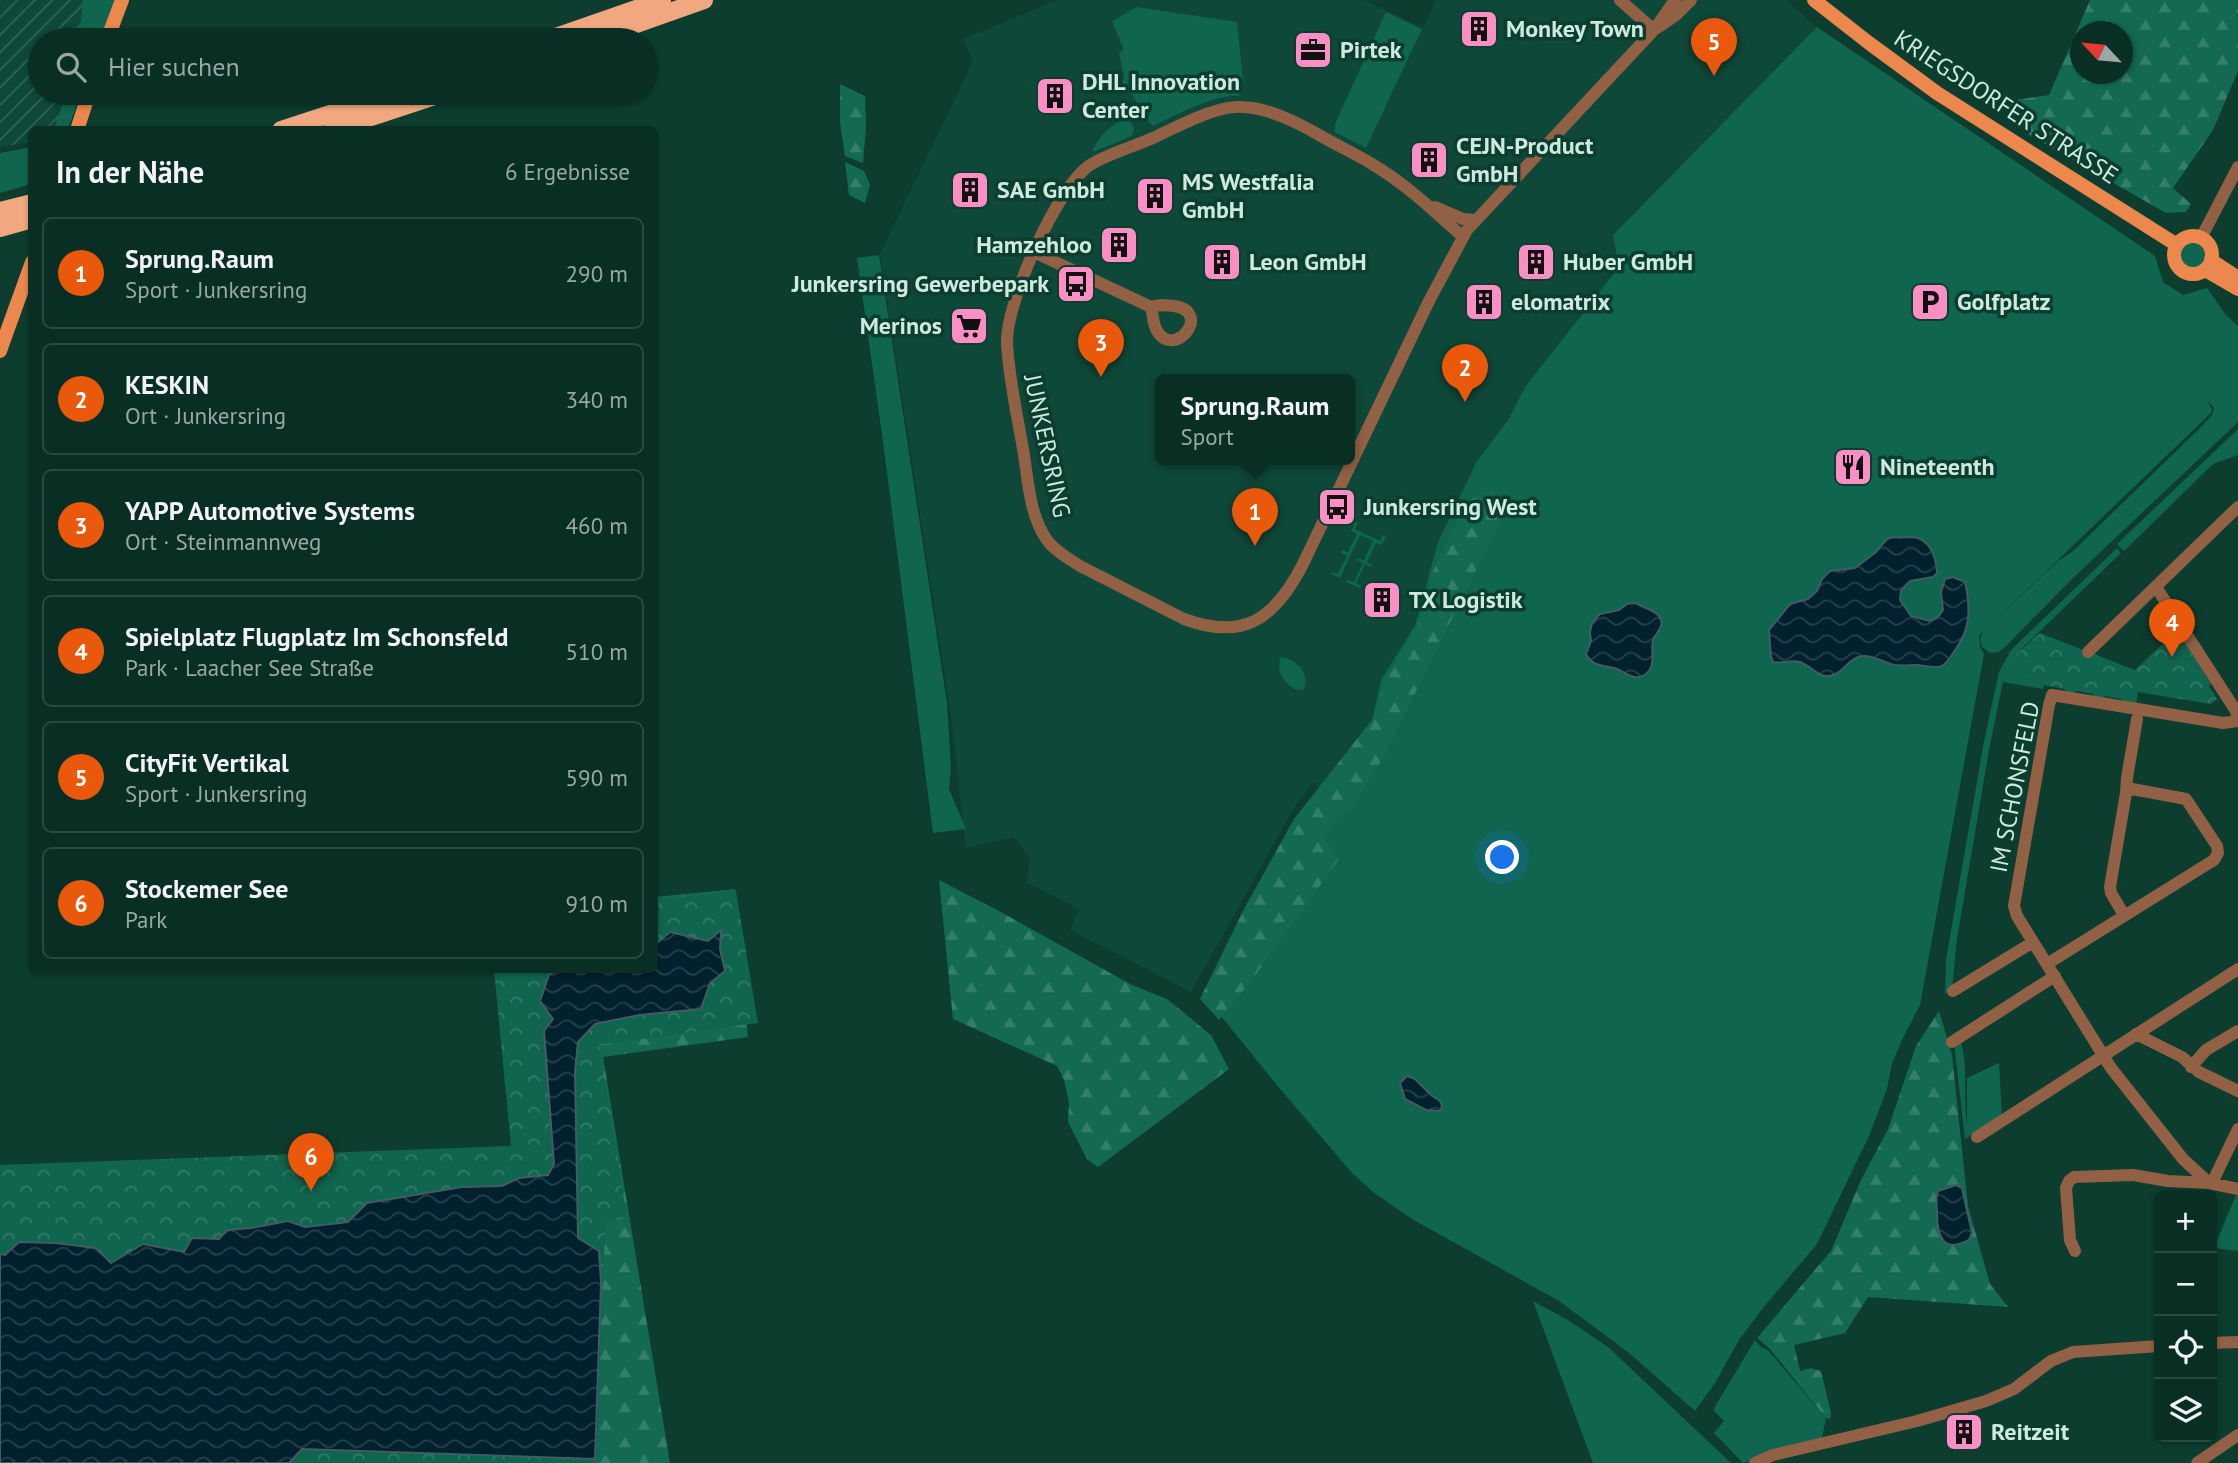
<!DOCTYPE html>
<html lang="de">
<meta charset="utf-8">
<style>
:root{--surface:#092e23;--page:#12362b;--text:#f1f3f6;--muted:#99a8a6;--line:#294a41;--accent:#ea580c}
body{margin:0;font-family:"PT Sans",sans-serif;background:var(--page);color:var(--text)}
.controls{position:absolute;right:21px;bottom:21px;display:grid;overflow:hidden;border-radius:10px;box-shadow:0 2px 5px #0004}
.controls button{width:63px;height:63px;display:grid;place-items:center;padding:0;border:0;border-bottom:2px solid var(--line);background:var(--surface);color:var(--text);font:35px sans-serif}
.compass{position:absolute;left:2070px;top:21px;width:63px;height:63px;border-radius:50%;background:var(--surface);box-shadow:0 2px 5px #0004;rotate:296deg}
.you{position:absolute;left:1503px;top:858px;width:24px;height:24px;margin:-18px;border:5px solid #fff;border-radius:50%;background:#1a73e8;box-shadow:0 0 0 10px #1a73e833}
.badge{display:grid;place-items:center;width:46px;height:46px;border-radius:50%;background:var(--accent);color:#fff;font-size:23px;font-weight:700}
.pin{position:absolute;translate:-50% -58px;filter:drop-shadow(0 2px 4px #0008)}
.pin::after{content:'';position:absolute;top:37px;width:24px;height:21px;background:inherit;clip-path:polygon(0 0,100% 0,50% 100%)}
.popup{position:absolute;left:1155px;top:374px;width:200px;height:91px;box-sizing:border-box;display:grid;place-content:center;border-radius:10px;background:var(--surface);filter:drop-shadow(0 2px 5px #0005);font-size:23px;white-space:nowrap;color:var(--muted)}
.popup b{font-size:26px;color:var(--text)}
.popup::after{content:'';position:absolute;left:50%;top:100%;margin-left:-14px;border:14px solid transparent;border-top-color:var(--surface)}
.list{margin:0;padding:0;list-style:none}
h2{display:flex;justify-content:space-between;align-items:center;height:91px;margin:0;padding:0 28px;font-size:30px}
h2 small{font-size:23px;font-weight:400;color:var(--muted)}
.list li{display:grid;grid-template-columns:46px 1fr auto;gap:21px;align-items:center;box-sizing:border-box;height:112px;margin:0 14px 14px;padding:0 14px;border:2px solid var(--line);border-radius:10px}
.list b{display:block;font-size:26px;white-space:nowrap}
.list p{margin:0;font-size:23px;white-space:nowrap;color:var(--muted)}
.list em{font-size:23px;font-style:normal;color:var(--muted)}
.icon{flex:none;width:38px;height:38px;fill:none;stroke:currentColor;stroke-width:2;stroke-linecap:round;stroke-linejoin:round}
.map{position:relative;flex:none;width:2238px;height:1463px;overflow:hidden}
.search{position:absolute;background:var(--surface);box-shadow:0 2px 5px #0004;left:28px;top:28px;width:630px;height:77px;display:flex;align-items:center;gap:18px;box-sizing:border-box;padding:0 24px;border-radius:38px;color:var(--muted);font-size:26px}
.panel{position:absolute;background:var(--surface);box-shadow:0 2px 5px #0004;left:28px;top:126px;width:630px;height:847px;border-radius:10px}
.map>svg:first-child{display:block}
.built{fill:#0e4838;fill-rule:evenodd}
.industrial{fill:url(#industrial-furrows)}
.green{fill:#10654e;fill-rule:evenodd}
.forest{fill:url(#forest-firs);fill-rule:evenodd}
.park{fill:url(#park-crowns)}
.water{fill:url(#water-waves);stroke:#3f5d62;stroke-width:2}
.lines{fill:none;stroke-linecap:round;stroke-linejoin:round}
.minor{stroke:#916045;stroke-width:12}
.major{stroke:#ec874d;stroke-width:14}
.highway{stroke:#f1a881;stroke-width:18}
.labels{text-anchor:middle;stroke-width:7;stroke-linejoin:round;paint-order:stroke}
.poi-label{font-size:24px;font-weight:bold;fill:#ccebde;stroke:#0c3d2f;text-anchor:start}
.street-label{font-size:24px;fill:#ccebde;stroke:#0c3d2f}
</style>
<div class="map">
<svg width="2238" height="1463" viewBox="0 0 2238 1463">
<defs>
<pattern id="industrial-furrows" width="10" height="10" patternUnits="userSpaceOnUse" patternTransform="scale(1.75)"><rect width="10" height="10" fill="#0e4838"/><path d="M-1 1l2-2M0 10L10 0M9 11l2-2" fill="none" stroke="#306354"/></pattern>
<pattern id="forest-firs" width="22" height="20" patternUnits="userSpaceOnUse" patternTransform="scale(1.75)"><rect width="22" height="20" fill="#136951"/><path d="M5 1l3.5 6h-7zM16 11l3.5 6h-7z" fill="#347f6a"/></pattern>
<pattern id="park-crowns" width="20" height="18" patternUnits="userSpaceOnUse" patternTransform="scale(1.75)"><rect width="20" height="18" fill="#10654e"/><path d="M2 6a3 3 0 1 1 6 0M12 15a3 3 0 1 1 6 0" fill="none" stroke="#327b67"/></pattern>
<pattern id="water-waves" width="16" height="10" patternUnits="userSpaceOnUse" patternTransform="scale(1.75)"><rect width="16" height="10" fill="#02202d"/><path d="M0 5q4-4 8 0t8 0" fill="none" stroke="#26414b"/></pattern>
</defs>
<rect width="100%" height="100%" fill="#0c3d2f"/>
<!-- built -->
<path class="built" d="M1057,0H1364L1423,28L1436,0H1786L1817,27L1613,235L1619,267L1525,387L1508,420L1477,461L1438,542L1415,625L1381,680L1372,720L1320,788L1313,782L1295,806L1191,992L1070,930L1079,909L1027,883L1030,858L1014,837L966,848L951,717L880,254L973,61L963,39ZM1160,380H1350V460H1160Z"/>
<!-- industrial -->
<path class="industrial" d="M0,0H112L94,40H40V93H71L55,129L32,130L31,142L0,147Z"/>
<!-- green -->
<path class="green" d="M83,0H115L100,40H79Z
M1137,7L1237,22L1243,81L1239,96C1214,94 1175,116 1153,126L1145,118L1150,115L1144,103L1138,105L1133,96L1121,87L1124,77L1119,53L1124,50L1112,21Z
M1386,12L1422,29L1366,148L1335,132V124Z
M1817,27L2155,256L2163,282L2183,295L2207,288L2226,315L2238,326V422L2073,578L2007,645L1999,652L1990,653L1982,647L1980,639L1983,632L1979,635L1980,647L1984,654L1920,1005L1904,1036L1892,1063L1887,1089L1869,1136L1817,1244L1763,1308L1739,1340L1715,1383L1695,1411L1629,1353L1559,1301L1412,1219L1373,1192L1352,1173L1281,1090L1212,1005L1320,788L1372,720L1381,680L1415,625L1438,542L1477,461L1508,420L1525,387L1619,267L1613,235ZM2208,401L2214,408L2212,415L2202,426L2073,551L2058,561L1985,630L2209,415L2212,410Z
M66,93H81L68,129H54Z
M1123,120L1130,121L1134,128L1132,136L1093,152C1095,140 1111,124 1123,120Z
M31,147V184L0,193V153Z
M2179 255a14 14 0 1 1 28 0a14 14 0 1 1-28 0Z
M879,255L947,703L951,768L949,789L966,829L933,833L883,441L857,258Z
M2238,429V455L2213,464L2124,551L2117,544Z
M1355,522L1358,523L1355,529L1380,541L1383,535L1386,536L1382,545L1376,543L1367,562L1372,565L1371,567L1365,564L1356,583L1361,586L1360,588L1346,582L1348,580L1354,582L1363,563L1357,560L1358,558L1364,560L1373,541L1360,535L1340,578L1331,574L1332,572L1338,574L1347,556L1341,553L1342,550L1348,552L1357,534L1351,531Z
M2117,548L2121,553L2014,656L2008,667C2023,671 2036,670 2044,685L2043,689L2003,682L1989,750L1957,939L1952,989L1945,994L1946,960L1951,931L1984,741L1999,672L2011,650Z
M1281,657C1297,660 1310,672 1304,689L1297,690C1284,684 1275,671 1281,657Z
M1960,1039C1969,1067 1963,1098 1967,1127V1078L1999,1063L2002,1116L1965,1139L1954,1043Z
M2236,1195L2238,1196V1251L2214,1248Z
M1533,1301L1568,1320L1608,1347L1731,1463H1593Z
M1755,1340L1761,1347L1768,1350L1826,1418L1822,1438L1743,1463L1714,1433L1724,1421L1713,1410Z"/>
<!-- forest -->
<path class="forest" d="M2090,0H2238V71L2213,130L2173,188L2191,204L2186,212L2166,213L2022,131L2026,123L2009,111L2014,100L2049,95ZM2080,32H2122V74H2080Z
M840,84L865,96L866,127L863,163L845,156L840,122Z
M845,162L864,171L870,185L865,203L849,195Z
M1493,491L1510,501L1383,758L1351,809L1338,817L1324,837L1339,859L1254,977L1219,1020L1200,999L1244,909L1294,819L1372,720L1384,682L1418,625L1434,569L1458,518L1472,499Z
M939,880L999,911L1132,985L1167,999L1211,1035L1229,1069L1098,1167L1087,1159L1068,1122L1069,1103L1064,1080L1057,1066L953,1019Z
M735,889L748,1037L603,1057L670,1463H289L307,1450L596,1460L602,1283L578,1042L702,1009L655,945V897Z
M1939,1011L1952,1055L1968,1206L1990,1284L2008,1307L1868,1297L1845,1333L1794,1345L1800,1371L1811,1368L1820,1371L1822,1375L1831,1413L1830,1419L1826,1418L1769,1348L1757,1338L1831,1251L1861,1180L1888,1129L1916,1046Z"/>
<!-- park -->
<path class="park" d="M2177,630L2211,684L2209,686L2217,699L2211,704L2138,692L2136,704L2124,703L2121,699L2105,696L2101,699L2095,698L2093,694L2077,691L2073,694L2067,693L2064,689L2044,685C2036,669 2023,672 2007,668L2014,656L2040,633L2135,670Z
M736,891L758,1023L599,1045L627,1218L606,1222L593,1463H0V1165L511,1146L494,970H654L655,900Z"/>
<!-- water -->
<path class="water" d="M1894,537C1900,538 1905,537 1912,537C1930,538 1936,557 1937,573L1933,577L1910,581L1901,591L1900,600L1911,616L1930,621L1938,617L1943,610L1941,592L1945,579L1953,577L1965,582C1970,604 1971,625 1959,644C1942,671 1945,668 1917,665C1910,665 1902,666 1895,665C1884,663 1876,656 1864,656C1850,656 1845,671 1833,675C1819,680 1812,666 1800,662C1791,659 1782,664 1773,662L1771,656L1769,630L1790,604L1808,599L1817,591L1822,579L1830,571L1855,568L1876,552L1887,539Z
M1636,603C1643,608 1653,609 1659,616C1666,626 1656,632 1653,640C1651,649 1654,659 1651,667C1649,672 1644,676 1639,677C1630,679 1623,670 1614,668C1603,665 1593,667 1586,654L1591,641L1590,632L1592,623L1600,614L1619,610L1627,604Z
M721,930L720,949L725,971L710,983L701,1009L639,1015L595,1024L578,1042L575,1072L578,1238L599,1251L601,1283L595,1459L302,1449L289,1463H0V1254L5,1255L19,1242L56,1243L96,1248L111,1263L143,1244L184,1252L192,1238L219,1239L227,1230L251,1228L288,1221L305,1227L348,1222L367,1203L462,1187L502,1186L519,1178L548,1175L554,1164L544,1031L553,1019L540,1001L549,975L558,970H654L655,945L670,932L708,941Z
M1407,1076L1415,1079L1431,1095L1440,1101L1442,1106L1440,1111L1426,1110L1405,1099L1400,1083Z
M1956,1185L1962,1188L1972,1233L1969,1240C1943,1254 1937,1236 1937,1213C1937,1205 1935,1198 1938,1191Z"/>
<g class="lines">
<!-- minor -->
<path class="minor" d="M1620,0L1654,30
M1657,28L1676,15L1691,0
M1435,207L1463,219L1476,220
M1463,237C1434,211 1406,184 1372,164C1356,154 1338,146 1321,136C1298,123 1270,108 1242,107C1216,105 1177,127 1153,138C1133,147 1109,153 1090,165C1057,187 1005,304 1007,344C1009,379 1017,414 1023,449C1028,478 1029,515 1047,540C1055,551 1069,559 1080,566L1184,619C1244,641 1274,619 1302,566L1429,301L1467,230L1654,30L1675,0
M2201,238L2238,167
M1034,252L1151,307C1159,304 1165,305 1174,306C1214,312 1173,362 1156,329C1153,323 1153,314 1151,307
M2156,587L2236,711L2238,720
M2088,652L2238,507
M2238,721L2223,723L2052,695L2049,705L2014,906L2017,916L2111,1068L2183,1159L2209,1183L2238,1189
M2124,915L2111,893L2110,887L2126,793L2127,778L2137,719
M2047,964L2214,860L2218,853L2217,846L2186,799L2132,789L2126,793
M1953,991L2033,942
M2136,1034L2182,1057L2199,1072L2238,1091
M1952,1042L2055,976
M2191,1067L2206,1050L2238,1031
M1977,1137L2238,969
M2212,1183L2238,1129
M2075,1251L2070,1240L2066,1188L2069,1181L2074,1177L2133,1175L2168,1181L2209,1183
M2212,1343L2238,1342
M1755,1463L1773,1455L1917,1421L1986,1401L2014,1389L2051,1361L2073,1352L2159,1346
M2197,1463L2238,1435"/>
<!-- major -->
<path class="major" d="M1814,0L1869,43L1937,93L2177,245
M107,40L122,0
M77,130L89,93
M2174 255a19 19 0 1 1 38 0a19 19 0 1 1-38 0Z
M2211,260L2238,278
M2205,270L2238,289
M0,351L32,262"/>
<!-- highway -->
<path class="highway" d="M547,40L662,0
M591,40L704,0
M281,130L394,93
M332,130L444,93
M0,211L32,203
M0,228L32,219"/>
</g>
<!-- icons -->
<defs>
<symbol id="building-square" viewBox="-11 -11 22 22"><rect x="-9" y="-9" width="18" height="18" rx="4" fill="#fb8fc5" stroke="#0c3d2f"/><path d="M-4-6H4V6H1V3H-1V6H-4ZM-2.5-4.3h1.7v1.8h-1.7ZM.8-4.3h1.7v1.8H.8ZM-2.5-1h1.7V.8h-1.7ZM.8-1h1.7V.8H.8Z" fill="#111"/></symbol>
<symbol id="office-square" viewBox="-11 -11 22 22"><rect x="-9" y="-9" width="18" height="18" rx="4" fill="#fb8fc5" stroke="#0c3d2f"/><path d="M-6-3h4V-5.5h4V-3h4V5H-6ZM-1-4.5V-3h2v-1.5ZM-6 0V1H6V0Z" fill="#111"/></symbol>
<symbol id="bus-square" viewBox="-11 -11 22 22"><rect x="-9" y="-9" width="18" height="18" rx="4" fill="#fb8fc5" stroke="#0c3d2f"/><path d="M-5-6H5V4H4V6H2V4H-2V6H-4V4H-5ZM-3.5-4V0h7V-4ZM-3.5 1.2v1.5H-2V1.2ZM2 1.2v1.5H3.5V1.2Z" fill="#111"/></symbol>
<symbol id="parking-square" viewBox="-11 -11 22 22"><rect x="-9" y="-9" width="18" height="18" rx="4" fill="#fb8fc5" stroke="#0c3d2f"/><path d="M-3.5-5.5H1a3.5 3.5 0 0 1 0 7H-1V5.5H-3.5ZM-1-3.4V-.6H.8a1.4 1.4 0 0 0 0-2.8Z" fill="#111"/></symbol>
<symbol id="supermarket-square" viewBox="-11 -11 22 22"><rect x="-9" y="-9" width="18" height="18" rx="4" fill="#fb8fc5" stroke="#0c3d2f"/><path d="M-6-5.5h2.5l.6 2H6L4.5 2H-2.5L-4.4-4H-6ZM-1.5 3.2a1.3 1.3 0 1 0 .1 0ZM3 3.2a1.3 1.3 0 1 0 .1 0Z" fill="#111"/></symbol>
<symbol id="restaurant-square" viewBox="-11 -11 22 22"><rect x="-9" y="-9" width="18" height="18" rx="4" fill="#fb8fc5" stroke="#0c3d2f"/><path d="M-5-6h1v4h1v-4h1v4h1v-4h1v5L-1.5 .5V6h-2V.5L-5-1ZM5-6V6H3V1.5H1.5Q1.5-4 5-6Z" fill="#111"/></symbol>
</defs>
<g fill-rule="evenodd">
<use href="#building-square" x="1457" y="7" width="44" height="44"/>
<use href="#office-square" x="1291" y="28" width="44" height="44"/>
<use href="#building-square" x="1033" y="74" width="44" height="44"/>
<use href="#building-square" x="1407" y="138" width="44" height="44"/>
<use href="#building-square" x="948" y="168" width="44" height="44"/>
<use href="#building-square" x="1133" y="174" width="44" height="44"/>
<use href="#building-square" x="1097" y="223" width="44" height="44"/>
<use href="#building-square" x="1200" y="240" width="44" height="44"/>
<use href="#building-square" x="1514" y="240" width="44" height="44"/>
<use href="#bus-square" x="1054" y="262" width="44" height="44"/>
<use href="#building-square" x="1462" y="280" width="44" height="44"/>
<use href="#parking-square" x="1908" y="280" width="44" height="44"/>
<use href="#supermarket-square" x="947" y="304" width="44" height="44"/>
<use href="#restaurant-square" x="1831" y="445" width="44" height="44"/>
<use href="#bus-square" x="1315" y="485" width="44" height="44"/>
<use href="#building-square" x="1360" y="578" width="44" height="44"/>
<use href="#building-square" x="1942" y="1410" width="44" height="44"/>
</g>
<g class="labels">
<!-- poi labels -->
<g class="poi-label">
<text x="1506" y="37">Monkey Town</text>
<text x="1340" y="58">Pirtek</text>
<text x="1082" y="90">DHL Innovation<tspan x="1082" dy="28">Center</tspan></text>
<text x="1456" y="154">CEJN-Product<tspan x="1456" dy="28">GmbH</tspan></text>
<text x="1182" y="190">MS Westfalia<tspan x="1182" dy="28">GmbH</tspan></text>
<text x="997" y="198">SAE GmbH</text>
<text x="1092" y="253" text-anchor="end">Hamzehloo</text>
<text x="1249" y="270">Leon GmbH</text>
<text x="1563" y="270">Huber GmbH</text>
<text x="1049" y="292" text-anchor="end">Junkersring Gewerbepark</text>
<text x="1511" y="310">elomatrix</text>
<text x="1957" y="310">Golfplatz</text>
<text x="942" y="334" text-anchor="end">Merinos</text>
<text x="1880" y="475">Nineteenth</text>
<text x="1364" y="515">Junkersring West</text>
<text x="1409" y="608">TX Logistik</text>
<text x="1991" y="1440">Reitzeit</text>
</g>
<!-- street labels -->
<g class="street-label">
<text transform="translate(2006 107) rotate(33)" y="8">KRIEGSDORFER STRASSE</text>
<text transform="translate(1047 446) rotate(78)" y="8">JUNKERSRING</text>
<text transform="translate(2015 787) rotate(-79)" y="8">IM SCHONSFELD</text>
</g>
</g>
</svg>
<div class="controls">
<button>+</button>
<button>−</button>
<button><svg class="icon" aria-label="locate" viewBox="0 0 24 24"><circle cx="12" cy="12" r="6"/><path d="M12 2v4M12 18v4M2 12h4M18 12h4"/></svg></button>
<button><svg class="icon" aria-label="layers" viewBox="0 0 24 24"><path d="M12 4l9 5-9 5-9-5zM3 14l9 5 9-5"/></svg></button>
</div>
<svg class="compass" viewBox="-18 -18 36 36"><path d="M0-13l5 13h-10z" fill="#e53935"/><path d="M0 13l5-13h-10z" fill="#99a8a6"/></svg>
<div class="you"></div>
<div class="pin badge" style="left:1255px;top:546px">1</div>
<div class="popup"><b>Sprung.Raum</b>Sport</div>
<div class="pin badge" style="left:1465px;top:402px">2</div>
<div class="pin badge" style="left:1101px;top:377px">3</div>
<div class="pin badge" style="left:2172px;top:657px">4</div>
<div class="pin badge" style="left:1714px;top:76px">5</div>
<div class="pin badge" style="left:311px;top:1191px">6</div>
<div class="search"><svg class="icon" aria-label="search" viewBox="0 0 24 24"><circle cx="10" cy="10" r="6"/><path d="M15 15l6 6"/></svg>Hier suchen</div>
<section class="panel">
<h2>In der Nähe<small>6 Ergebnisse</small></h2>
<ul class="list">
<li><span class="badge">1</span><div><b>Sprung.Raum</b><p>Sport · Junkersring</p></div><em>290 m</em></li>
<li><span class="badge">2</span><div><b>KESKIN</b><p>Ort · Junkersring</p></div><em>340 m</em></li>
<li><span class="badge">3</span><div><b>YAPP Automotive Systems</b><p>Ort · Steinmannweg</p></div><em>460 m</em></li>
<li><span class="badge">4</span><div><b>Spielplatz Flugplatz Im Schonsfeld</b><p>Park · Laacher See Straße</p></div><em>510 m</em></li>
<li><span class="badge">5</span><div><b>CityFit Vertikal</b><p>Sport · Junkersring</p></div><em>590 m</em></li>
<li><span class="badge">6</span><div><b>Stockemer See</b><p>Park</p></div><em>910 m</em></li>
</ul>
</section>
</div>
